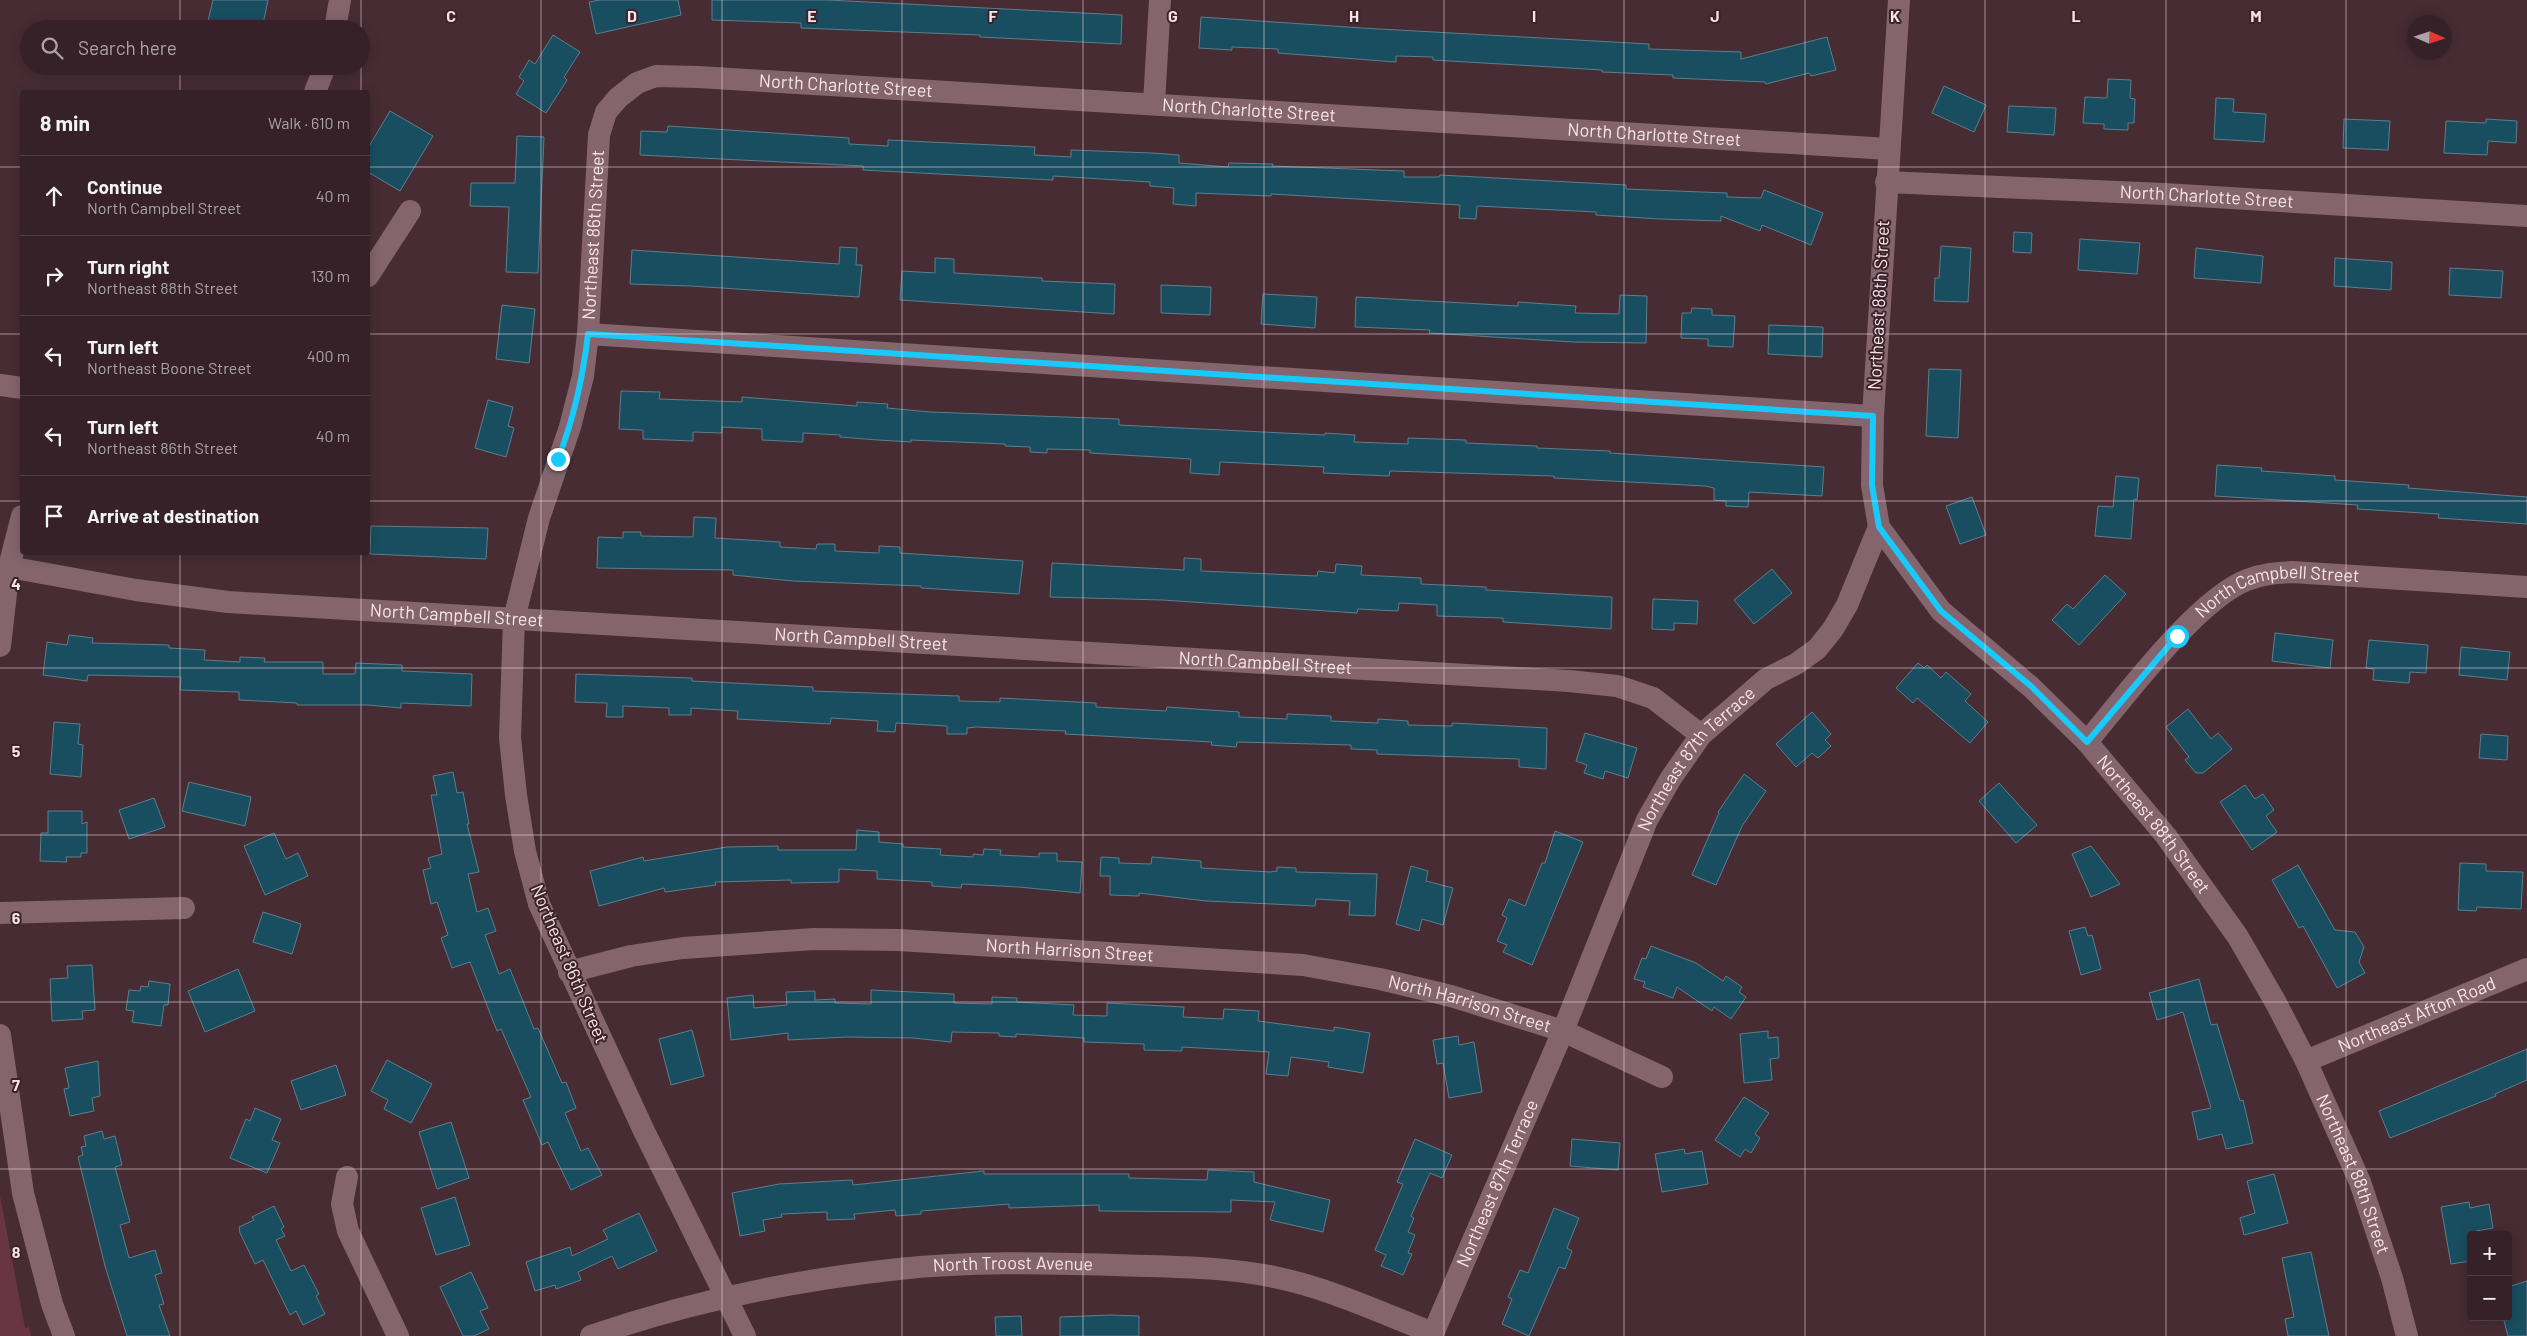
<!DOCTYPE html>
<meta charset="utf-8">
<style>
:root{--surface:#352127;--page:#402e33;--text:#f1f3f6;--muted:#aaa3a7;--line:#4f3e44}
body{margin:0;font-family:Barlow,sans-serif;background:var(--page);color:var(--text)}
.controls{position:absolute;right:15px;bottom:15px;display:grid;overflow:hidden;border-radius:5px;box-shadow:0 2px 12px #0003}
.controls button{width:45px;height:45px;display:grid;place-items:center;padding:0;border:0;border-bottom:1px solid var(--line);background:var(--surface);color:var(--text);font:25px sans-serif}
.compass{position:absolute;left:2407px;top:15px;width:45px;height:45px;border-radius:50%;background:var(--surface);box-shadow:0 2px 12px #0003;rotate:93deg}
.stop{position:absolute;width:15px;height:15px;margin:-11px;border:4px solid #18cafc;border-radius:50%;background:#fff}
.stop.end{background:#18cafc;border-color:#fff;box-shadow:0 1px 5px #0008}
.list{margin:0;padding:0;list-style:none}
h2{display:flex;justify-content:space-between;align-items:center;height:65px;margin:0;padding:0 20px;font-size:21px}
h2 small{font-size:16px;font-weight:400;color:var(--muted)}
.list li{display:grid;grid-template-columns:32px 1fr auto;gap:15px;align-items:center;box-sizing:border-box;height:80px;padding:0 20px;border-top:1px solid var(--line)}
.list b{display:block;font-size:19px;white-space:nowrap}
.list p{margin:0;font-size:16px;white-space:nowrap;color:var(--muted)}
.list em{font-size:16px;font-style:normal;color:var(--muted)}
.icon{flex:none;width:28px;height:28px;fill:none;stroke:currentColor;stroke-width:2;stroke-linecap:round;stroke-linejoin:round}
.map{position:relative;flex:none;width:2527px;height:1336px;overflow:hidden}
.search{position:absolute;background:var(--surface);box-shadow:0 2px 12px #0003;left:20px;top:20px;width:350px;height:55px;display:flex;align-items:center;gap:12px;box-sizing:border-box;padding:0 18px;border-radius:28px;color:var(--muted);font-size:19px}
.panel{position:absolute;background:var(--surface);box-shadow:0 2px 12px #0003;left:20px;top:90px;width:350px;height:465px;border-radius:5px}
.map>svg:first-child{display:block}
.green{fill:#693545}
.building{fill:#194e60;stroke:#5d7e8b}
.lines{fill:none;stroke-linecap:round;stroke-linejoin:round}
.minor{stroke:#84656d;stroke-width:22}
.route{stroke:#18cafc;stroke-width:6}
.grid{fill:none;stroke:#f7e4e9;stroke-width:1;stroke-opacity:0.55}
.labels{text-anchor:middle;stroke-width:4;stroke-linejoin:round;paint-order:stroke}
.street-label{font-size:18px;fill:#f7e4e9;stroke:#3c222a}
.grid-label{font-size:16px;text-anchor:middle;font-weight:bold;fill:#f7e4e9;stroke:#3c222a;stroke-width:4;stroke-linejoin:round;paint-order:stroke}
</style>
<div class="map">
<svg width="2527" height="1336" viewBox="0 0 2527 1336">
<rect width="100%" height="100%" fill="#472c34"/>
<!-- green -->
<path class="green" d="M0,1196L25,1328L29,1327L31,1336H0Z"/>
<!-- building -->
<path class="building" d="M213,0H268L262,29H206Z
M600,0H678L681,15L596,34L589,2Z
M712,0H828L1122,15L1121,44L980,37V35L801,28V23L712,20Z
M1201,17L1362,28L1649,44V49L1741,52V59L1827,37L1836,70L1811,76L1809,73L1766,84L1765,82L1673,78V75L1602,72V70L1433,60V57L1396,56V62L1278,53V49L1232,47V50L1199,48Z
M553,35L580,52L564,77L567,80L546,113L516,94L524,81L519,77L529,60L535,64Z
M2108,79L2131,80L2130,98L2135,99L2134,123H2128V130L2104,129V124L2083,123L2085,97L2107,98Z
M1944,86L1986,105L1974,132L1932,113Z
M2216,98L2234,99L2233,112L2266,114L2264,142L2214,139Z
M2009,106L2056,108L2054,135L2007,132Z
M390,111L433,136L400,191L368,172V148Z
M2344,119L2390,121L2388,150L2343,148Z
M2486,119L2517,121L2516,143L2488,141L2487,155L2444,153L2446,121L2486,123Z
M668,126L849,138V144L888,146V140L1035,147L1034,155L1071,157V150L1152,153L1179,155V163L1228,167L1229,163L1273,164L1272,166L1404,171V177H1439L1440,175L1626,185V189L1727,193V197L1761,198L1764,190L1823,213L1811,245L1762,225L1760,231L1721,216V221L1660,219L1596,215V212L1477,206L1476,219L1459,218L1460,205L1271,194V196L1196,193V206L1173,204L1174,188L1150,186V182L1053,176V180L863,170V166L640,155L641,131L667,132Z
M517,136L544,137L538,273L506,272L509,207L470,206L471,183H515Z
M2014,232L2032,233L2031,253L2013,252Z
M2080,239L2140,243L2137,274L2078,270Z
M1941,246L1971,248L1968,302L1934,301L1935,278H1939Z
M840,247L857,248L856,265H862L859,297L691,286L630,284L632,250L839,264Z
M2196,248L2263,256L2261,283L2194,278Z
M935,258L954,259V273L1042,278V281L1115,284L1114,314L900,300L902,271L935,273Z
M2335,258L2392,262L2391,290L2334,286Z
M2450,268L2503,271L2501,298L2449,295Z
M1161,285L1211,287L1210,315L1161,313Z
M1263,294L1317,297L1315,328L1261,324Z
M1620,295L1647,296L1646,343L1573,342L1429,333L1430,330L1355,327L1356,297L1518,306V302L1576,306L1575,313L1619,314Z
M502,305L535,309L529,363L496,359Z
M1692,308L1712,309V315L1735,316L1733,347L1708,346V339L1681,338L1682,313H1691Z
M1769,325L1823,327L1822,357L1768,354Z
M1929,369L1961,370L1958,438L1926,436Z
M621,391L660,392L659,399L742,402V397L857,406V402L888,404L887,408L930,412L1119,419V425L1325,435V433L1355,435L1354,442L1408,444V438L1466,440V443L1537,446V448L1610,451V453L1824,467L1822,496L1749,492L1748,507L1726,506V501L1714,500V488L1705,486L1554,478V476L1390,471L1389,476L1323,473L1324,467L1220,462L1219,475L1190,473L1191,459L1090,453V450L1047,449V453L1030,452V447L1005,446V444L911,440V442L878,440L840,437V435L803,433V442L762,440V429L722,427V433L693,432V441L643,439V430L619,429Z
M488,400L513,407L508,426L514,428L506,457L475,448Z
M2217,465L2262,468L2261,471L2335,476V480L2409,485L2408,488L2527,497V524L2438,518L2439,514L2357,509L2358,505L2215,496Z
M2116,476L2139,478L2137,500L2134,499L2131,539L2095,536L2098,506L2113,507Z
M1972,497L1986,535L1960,544L1946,506Z
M694,517L716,518L715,538L780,542V547L816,549L817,544H835V551L879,553V546L900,547V553L1023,561L1019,594L921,588V586L793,581L733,575V570L597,568L598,537L623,538V532H641V536L693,537Z
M371,526L488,528L486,559L370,554Z
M1184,558L1201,559V571L1317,576L1318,571L1335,573L1336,564L1362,566L1361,575L1421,578V584L1486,587V590L1612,597L1611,629L1503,622V618L1437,616V605L1399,603L1398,611L1358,609L1357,613L1162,600L1050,597L1052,563L1184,570Z
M1772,569L1792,593L1754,624L1734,600Z
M2105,575L2126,594L2079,645L2052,620L2067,604L2073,609Z
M1653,599L1698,601L1697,624L1674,623V630L1652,629Z
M2275,633L2333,640L2330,668L2272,661Z
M69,635L93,638L92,643L169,645V648L205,650L204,660L240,662V657L265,658L264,662H323V674H355L356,663L402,665V671L472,674L471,706L401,703V708L368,705H297V703L239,700V692L180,690L181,677L88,675L87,681L43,675L47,642L67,645Z
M2369,640L2428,645L2426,673L2410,672L2409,683L2373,680L2374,669L2366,668Z
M2461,647L2510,652L2507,680L2459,675Z
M1918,663L1924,668L1927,665L1941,678L1946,672L1971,694L1965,701L1988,722L1970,743L1917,698L1913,703L1896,688Z
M576,674L692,678V681L813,687V691L959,696V701L1000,702V698L1096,703V707L1166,711L1167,707L1239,712V717L1287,719V714L1331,716V721L1378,723V719L1408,721V725L1452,726V723L1547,728L1546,769L1519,767V759L1377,754V750L1351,749V745L1237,742L1236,747L1211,745L1212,742L1065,734L1066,731L976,727L967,728V734H947V726L896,723L895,732L877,731L878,721L831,718L830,724L737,719L738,711L691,708V715H669V708L623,706V717H606L607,703L575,702Z
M2188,709L2211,739L2218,733L2232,749L2203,773H2196L2185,760L2189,757L2166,727Z
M1812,712L1831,734L1825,740L1831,746L1818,758L1812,753L1796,767L1776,744Z
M54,722L80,724L78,744L83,745L81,777L50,774Z
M1585,733L1637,748L1628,778L1605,771L1603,779L1584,773L1587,765L1576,761Z
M2481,734L2508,736L2507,760L2479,758Z
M453,772L457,793L463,792L469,824H467L479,872L468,874L477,912L488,908L496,931L485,935L499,974L510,969L534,1029L538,1028L562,1083L566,1082L576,1108L565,1113L581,1151L588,1148L602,1175L571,1190L548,1142L542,1145L523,1100L531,1097L501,1029L497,1031L470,962L452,968L441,938L448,935L437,902L431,904L423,870L431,868L428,858L442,854L431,795H437L433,776Z
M1744,774L1766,791L1742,826L1716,885L1692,875L1719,813L1718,812Z
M189,782L251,797L245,826L182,811Z
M1999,783L2037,825L2016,843L1979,801Z
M2245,785L2255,799L2263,794L2274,810L2266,816L2277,832L2252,850L2220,802Z
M154,798L165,827L129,839L119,810Z
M48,811H82V824L87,822V853H81V857H66L67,862L40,861L41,833H48Z
M857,830L879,832V842L903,844V847L941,849L940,855L973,857V854L983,855L984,849L1001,850L1000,855L1039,857V853H1057V861L1082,862L1080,893L1019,887L962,884L961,888L932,886V882L877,879V871L839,869V882L791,883V880L715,882L716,885L665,892L664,888L599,906L590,871L643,857L644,861L727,847L778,846V850H856Z
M1555,831L1583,842L1532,965L1503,952L1507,945L1497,941L1507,918L1502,915L1509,899L1525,906L1542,863H1545Z
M274,833L286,859L298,853L308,876L265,895L244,846Z
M2091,846L2120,884L2091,897L2072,854Z
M1101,857L1119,858V863L1151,864L1152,857L1201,861V868L1270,872L1277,871V867L1296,868V872L1377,874L1375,916L1349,915L1350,901L1316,899L1315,906L1206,901L1139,893V896L1110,895V876H1100Z
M2460,863L2486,864V871L2523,872L2521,909L2477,907L2476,911L2458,910Z
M2298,865L2335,930L2355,932L2364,947L2359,962L2365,973L2337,988L2303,926L2299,928L2272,880Z
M1411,866L1428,871L1426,881L1453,888L1443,925L1422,919L1419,931L1396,924Z
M263,912L301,924L292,954L253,942Z
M2085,927L2088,936L2092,935L2101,969L2081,975L2069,931Z
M1651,946L1696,963L1723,981L1726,976L1742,987L1739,992L1746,997L1731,1019L1714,1007L1712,1011L1677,987L1673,998L1643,987L1645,982L1634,979L1642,958L1646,959Z
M92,965L95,1010L82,1011L83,1019L52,1021L50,979L68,978L67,966Z
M238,969L255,1011L205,1032L188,991Z
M2199,979L2211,1025L2217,1024L2240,1101L2243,1100L2253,1143L2226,1149L2222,1134L2198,1140L2192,1112L2211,1108L2183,1012L2157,1020L2149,993Z
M149,981L170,984L168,1005H164L161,1026L132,1022L134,1011L126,1010L129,990L140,991L141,986L148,987Z
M871,990L954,994V1003L992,1004V997L1017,998V1002L1074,1005L1073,1015L1107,1016V1003L1184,1007L1183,1017L1223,1019L1224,1009L1259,1011L1258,1021L1334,1031V1027L1370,1033L1363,1073L1328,1067L1329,1062L1291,1057L1288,1076L1266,1074L1269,1052L1182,1047V1051L1144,1050V1044L1084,1042V1038L1016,1034V1037L999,1036V1033L952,1032L951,1042L913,1038L847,1037L788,1040V1033L731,1040L727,998L753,995L754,1008L787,1005L786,992L815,991V1000L835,999V1003L871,1004Z
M692,1030L704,1076L671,1085L659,1039Z
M1768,1031V1038L1778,1037L1779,1058L1770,1059L1772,1080L1744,1083L1740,1034Z
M1458,1036L1459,1045L1474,1042L1482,1092L1449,1098L1443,1063L1437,1064L1433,1040Z
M2527,1049V1080L2495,1094L2496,1096L2390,1138L2379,1111Z
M387,1060L432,1084L411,1123L384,1109L388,1100L371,1091Z
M98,1061L100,1096L92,1098L94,1111L70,1116L64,1089L69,1088L65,1068Z
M336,1065L346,1095L301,1110L291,1081Z
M1744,1097L1769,1113L1755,1134L1760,1138L1751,1153L1745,1149L1740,1157L1715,1140Z
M255,1108L281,1119L272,1140L280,1143L267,1173L230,1158L246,1119L250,1121Z
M451,1122L469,1178L437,1189L419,1132Z
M102,1131L104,1139L115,1136L122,1165L115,1167L130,1222L120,1225L129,1258L155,1250L162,1273L155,1275L164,1304L159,1305L170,1336H127L105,1266L78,1157L83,1155L81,1147L86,1146L84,1136Z
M1415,1139L1452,1155L1442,1178L1430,1173L1411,1216L1414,1218L1408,1232L1415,1235L1408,1253L1412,1254L1403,1275L1381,1266L1386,1255L1375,1250L1403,1184L1397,1182Z
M1572,1139L1620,1143L1618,1170L1570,1166Z
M1684,1149L1685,1154L1702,1151L1708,1184L1662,1192L1655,1154Z
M1208,1170L1254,1172V1182L1330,1200L1323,1232L1270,1220L1275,1202L1231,1200V1212L1099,1211V1205L1009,1208V1204L921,1211V1214L896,1216L895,1210L854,1214L855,1219L827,1220V1212L781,1214L782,1217L763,1220L765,1231L740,1236L732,1193L779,1184L852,1180L853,1185L984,1171V1174H1129V1178L1207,1180Z
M2274,1174L2288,1223L2244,1235L2240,1218L2255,1213L2247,1181Z
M455,1197L470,1245L436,1255L421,1208Z
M2469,1202L2470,1208L2489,1204L2493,1228L2476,1231V1235H2471V1261L2451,1264L2441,1207Z
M274,1206L284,1227L281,1229L285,1236L276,1240L291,1271L304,1265L319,1294L316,1296L325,1314L303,1325L296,1311L290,1315L263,1260L255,1264L240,1233L239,1227L254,1220L252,1217Z
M1554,1208L1579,1218L1567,1248L1572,1251L1565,1269L1559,1267L1529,1336L1502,1324L1512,1299L1508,1297L1520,1270L1528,1273Z
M639,1213L657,1251L618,1269L612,1256L578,1272L581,1280L556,1289L555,1285L535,1291L526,1262L570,1247L572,1256L608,1239L603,1230Z
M2311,1252L2329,1336H2288L2285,1319L2294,1317L2282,1258Z
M471,1272L488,1308L480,1311L489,1329L474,1336H463L440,1287Z
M2527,1281V1336H2508L2503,1317H2508V1287Z
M1111,1315L1139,1316V1336H1060V1317Z
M1021,1316L1022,1336H996L995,1317Z"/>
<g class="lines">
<!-- minor -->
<g class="minor">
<path id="s1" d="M1899,0L1873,416L1872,485L1879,527L1941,611L2031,687L2087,742L2166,836L2238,937L2276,1003L2306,1061L2360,1182L2392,1278L2407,1336"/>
<path d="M335,29L340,0"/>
<path d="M315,92L325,66"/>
<path d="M1154,103L1160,0"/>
<path id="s2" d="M1886,182L2164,194L2527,216"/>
<path d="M368,276L410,211"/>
<path d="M588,334L1873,416"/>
<path d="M0,385L22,388"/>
<path id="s3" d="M9,567L136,590L228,602L1569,681L1617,686L1653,698L1701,735"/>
<path d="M0,646L9,567L22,516"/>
<path id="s4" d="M2087,742C2123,699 2197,599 2247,580C2262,574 2276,573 2292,572L2527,587"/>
<path d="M0,913L184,908"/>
<path id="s5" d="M569,972L631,956L683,948L814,939L899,940L1303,965L1380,979L1451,996L1563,1031L1662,1077"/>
<path d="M0,1035L23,1193L52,1304L64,1336"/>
<path id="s6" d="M2306,1061L2527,969"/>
<path d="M347,1177L342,1204L348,1231L398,1336"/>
<path id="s7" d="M591,1336C689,1302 795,1280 899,1269C970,1261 1043,1263 1115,1265C1167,1267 1222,1266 1274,1277C1329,1288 1381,1313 1433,1333"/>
<path id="s8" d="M745,1336L644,1131L539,904L525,851L516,795L510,738L514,619L539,518L570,427L583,376L588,334L599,135L606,112L618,98L637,83L656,76L698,77L1889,149"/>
<path id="s9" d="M1432,1336L1563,1031L1647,820L1671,778L1701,735L1766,679L1796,664L1817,649L1833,629L1847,605L1879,527"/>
</g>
</g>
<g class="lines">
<!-- route -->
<path class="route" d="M558,459C574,418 583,377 588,334L1873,416L1872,485L1879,527L1941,611L2032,687L2087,742L2177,636"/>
</g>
<!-- grid -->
<path class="grid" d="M180,0V29M361,0V29M541,0V1336M722,0V1336M902,0V1336M1083,0V1336M1264,0V1336M1444,0V1336M1624,0V1336M1805,0V1336M1985,0V1336M2166,0V1336M2346,0V1336M180,66V92M361,66V92M0,167H22M368,167H2527M0,334H22M368,334H2527M0,501H22M368,501H2527M180,552V1336M361,552V1336M0,668H2527M0,835H2527M0,1002H2527M0,1169H2527"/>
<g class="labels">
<!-- street labels -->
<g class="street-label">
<text dy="6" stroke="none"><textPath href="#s8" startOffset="1538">North Charlotte Street</textPath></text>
<text dy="6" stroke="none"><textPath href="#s8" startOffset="1942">North Charlotte Street</textPath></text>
<text dy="6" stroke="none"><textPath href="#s8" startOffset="2348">North Charlotte Street</textPath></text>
<text dy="6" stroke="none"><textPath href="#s2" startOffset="321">North Charlotte Street</textPath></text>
<text dy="6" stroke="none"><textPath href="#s8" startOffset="1161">Northeast 86th Street</textPath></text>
<text transform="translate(1879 305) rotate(-87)" y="6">Northeast 88th Street</text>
<text dy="6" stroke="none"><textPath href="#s4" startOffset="256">North Campbell Street</textPath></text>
<text dy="6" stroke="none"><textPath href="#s3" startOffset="451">North Campbell Street</textPath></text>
<text dy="6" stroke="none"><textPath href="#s3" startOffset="856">North Campbell Street</textPath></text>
<text dy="6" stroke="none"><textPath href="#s3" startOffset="1261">North Campbell Street</textPath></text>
<text dy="6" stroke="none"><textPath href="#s9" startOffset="638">Northeast 87th Terrace</textPath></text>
<text dy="6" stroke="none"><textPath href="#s1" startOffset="935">Northeast 88th Street</textPath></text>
<text dy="6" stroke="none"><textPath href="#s5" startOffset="504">North Harrison Street</textPath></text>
<text transform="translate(569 964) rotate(67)" y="6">Northeast 86th Street</text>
<text dy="6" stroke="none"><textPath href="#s5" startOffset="909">North Harrison Street</textPath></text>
<text dy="6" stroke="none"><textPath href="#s6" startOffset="120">Northeast Afton Road</textPath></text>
<text dy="6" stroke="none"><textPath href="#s1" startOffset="1340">Northeast 88th Street</textPath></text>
<text dy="6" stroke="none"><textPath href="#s9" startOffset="166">Northeast 87th Terrace</textPath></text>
<text dy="6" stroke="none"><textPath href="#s7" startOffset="430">North Troost Avenue</textPath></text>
</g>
</g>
<g class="grid-label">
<text x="451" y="22">C</text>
<text x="632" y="22">D</text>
<text x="812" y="22">E</text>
<text x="993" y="22">F</text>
<text x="1173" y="22">G</text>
<text x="1354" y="22">H</text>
<text x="1534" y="22">I</text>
<text x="1715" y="22">J</text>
<text x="1895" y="22">K</text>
<text x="2076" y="22">L</text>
<text x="2256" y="22">M</text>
<text x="16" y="590">4</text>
<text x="16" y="757">5</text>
<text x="16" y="924">6</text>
<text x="16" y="1091">7</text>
<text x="16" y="1258">8</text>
</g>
</svg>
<div class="controls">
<button>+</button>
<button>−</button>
</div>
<svg class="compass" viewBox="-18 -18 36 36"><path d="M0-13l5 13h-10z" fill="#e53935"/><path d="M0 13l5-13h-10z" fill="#aaa3a7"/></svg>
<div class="stop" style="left:2177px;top:636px"></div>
<div class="stop end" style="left:558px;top:459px"></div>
<div class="search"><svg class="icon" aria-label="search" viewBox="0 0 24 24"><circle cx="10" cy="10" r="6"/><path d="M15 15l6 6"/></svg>Search here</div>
<section class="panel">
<h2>8 min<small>Walk · 610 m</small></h2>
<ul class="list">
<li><svg class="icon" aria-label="ahead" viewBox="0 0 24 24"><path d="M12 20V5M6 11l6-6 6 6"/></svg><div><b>Continue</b><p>North Campbell Street</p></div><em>40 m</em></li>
<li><svg class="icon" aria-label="right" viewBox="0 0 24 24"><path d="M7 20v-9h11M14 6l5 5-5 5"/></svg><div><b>Turn right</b><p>Northeast 88th Street</p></div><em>130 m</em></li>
<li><svg class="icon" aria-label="left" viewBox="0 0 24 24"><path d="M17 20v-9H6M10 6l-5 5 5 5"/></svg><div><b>Turn left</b><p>Northeast Boone Street</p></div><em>400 m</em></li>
<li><svg class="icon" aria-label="left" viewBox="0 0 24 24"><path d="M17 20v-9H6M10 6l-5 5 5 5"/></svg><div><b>Turn left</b><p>Northeast 86th Street</p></div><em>40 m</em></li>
<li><svg class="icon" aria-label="arrive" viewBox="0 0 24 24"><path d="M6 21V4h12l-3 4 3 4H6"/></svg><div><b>Arrive at destination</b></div></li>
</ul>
</section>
</div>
